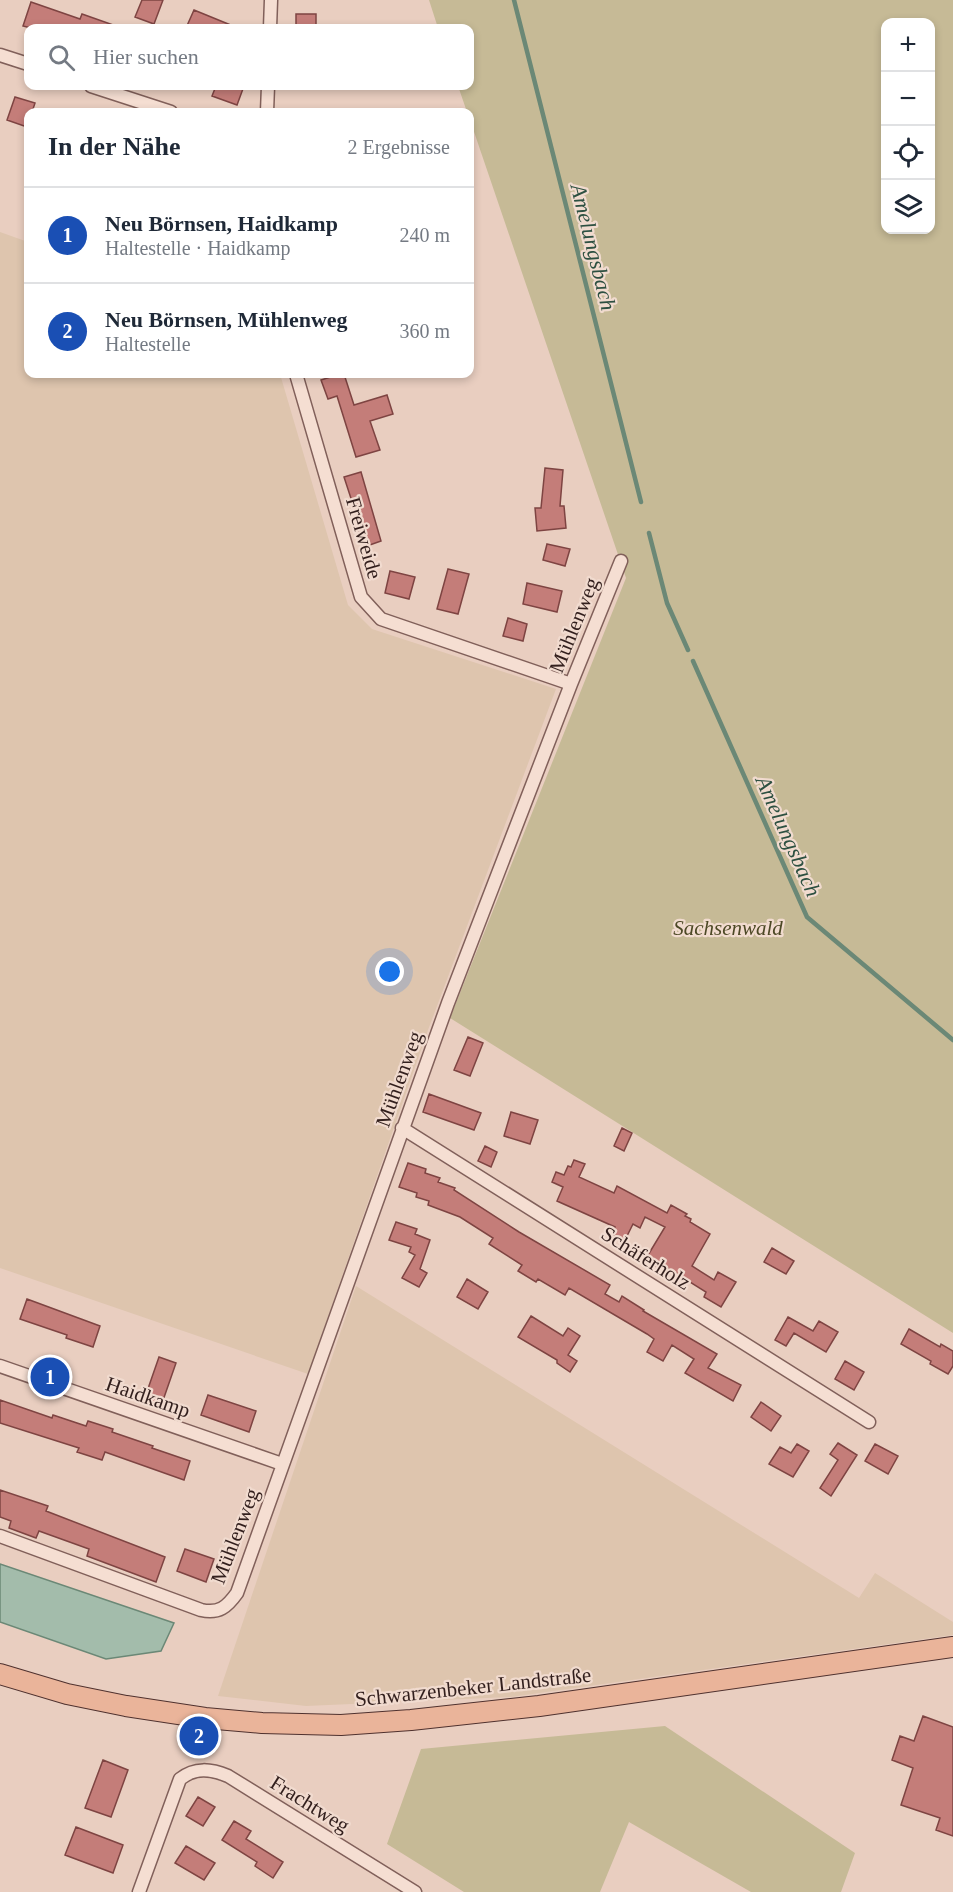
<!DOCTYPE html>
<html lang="de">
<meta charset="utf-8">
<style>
:root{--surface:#fff;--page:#f6f6f7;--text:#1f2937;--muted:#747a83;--line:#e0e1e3;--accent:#db2777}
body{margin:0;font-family:Georgia,serif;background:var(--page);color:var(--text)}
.controls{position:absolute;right:18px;top:18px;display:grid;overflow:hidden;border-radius:12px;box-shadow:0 3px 9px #0003}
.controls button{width:54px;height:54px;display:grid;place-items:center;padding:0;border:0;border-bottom:2px solid var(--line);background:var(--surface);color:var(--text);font:30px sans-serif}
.you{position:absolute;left:390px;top:972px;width:21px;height:21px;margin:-15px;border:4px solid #fff;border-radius:50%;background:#1a73e8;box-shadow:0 0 0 9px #1a73e833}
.badge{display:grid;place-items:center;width:39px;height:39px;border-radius:50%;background:var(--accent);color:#fff;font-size:20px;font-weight:700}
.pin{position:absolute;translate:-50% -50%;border:3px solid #fff;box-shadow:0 2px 6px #0006}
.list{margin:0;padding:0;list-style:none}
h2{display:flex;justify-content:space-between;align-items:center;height:78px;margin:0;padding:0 24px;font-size:26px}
h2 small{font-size:20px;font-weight:400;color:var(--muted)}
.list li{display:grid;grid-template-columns:39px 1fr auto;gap:18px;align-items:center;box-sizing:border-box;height:96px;padding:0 24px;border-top:2px solid var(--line)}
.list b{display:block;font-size:22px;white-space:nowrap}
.list p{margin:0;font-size:20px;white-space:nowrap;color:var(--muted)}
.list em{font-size:20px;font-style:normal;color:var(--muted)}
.icon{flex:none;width:33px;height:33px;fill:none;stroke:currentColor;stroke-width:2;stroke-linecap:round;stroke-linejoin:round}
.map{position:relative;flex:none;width:953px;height:1892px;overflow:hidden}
.search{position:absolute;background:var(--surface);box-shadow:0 3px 9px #0003;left:24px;top:24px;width:450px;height:66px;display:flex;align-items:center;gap:15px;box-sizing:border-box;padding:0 21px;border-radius:12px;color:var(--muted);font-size:22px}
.panel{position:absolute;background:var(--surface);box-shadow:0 3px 9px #0003;left:24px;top:108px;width:450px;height:270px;border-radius:12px}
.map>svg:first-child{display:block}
.farmland{fill:#dec5ae}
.green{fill:#c6ba96;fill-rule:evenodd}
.water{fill:#a3bcab;stroke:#6b8876;stroke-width:1.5}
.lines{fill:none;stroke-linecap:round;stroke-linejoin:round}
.stream{stroke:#6b8876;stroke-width:4.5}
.building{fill:#c47d79;stroke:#7e4442;stroke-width:1.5}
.street-casing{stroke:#81605a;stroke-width:15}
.primary-casing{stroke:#4f312e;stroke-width:22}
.street{stroke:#f5ded2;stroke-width:12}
.primary{stroke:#eab49a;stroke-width:20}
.labels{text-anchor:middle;stroke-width:4.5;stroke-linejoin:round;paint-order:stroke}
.street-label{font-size:21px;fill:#321f1d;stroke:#f1dbcf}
.park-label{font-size:21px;font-style:italic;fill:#4c4825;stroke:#f1dbcf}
.water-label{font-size:22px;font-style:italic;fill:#2d5041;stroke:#f1dbcf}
</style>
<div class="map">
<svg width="953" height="1892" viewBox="0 0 953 1892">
<rect width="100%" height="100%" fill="#e9cec0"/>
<!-- farmland -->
<path class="farmland" d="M0,232L28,242V374H280L348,605L372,629L556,689L428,1030L308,1374L0,1268Z
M356,1286L859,1598L875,1573L953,1622V1635L511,1697L306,1706L218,1696Z"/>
<!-- green -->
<path class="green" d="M429,0H953V1333L450,1018L626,578L470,120V112H467L458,86H470V28H438ZM886,22H930V230H886Z
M665,1726L855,1853L841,1892H751L629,1822L600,1892H464L387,1844L421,1749Z"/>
<!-- water -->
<path class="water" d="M0,1564L174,1623L161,1651L106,1659L0,1622Z"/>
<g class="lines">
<!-- stream -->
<path class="stream" d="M514,0L641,502
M649,533L667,603L688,650
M693,661L807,917L953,1040"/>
</g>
<!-- building -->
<path class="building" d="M142,0H163L154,24L135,17Z
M31,2L80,19L82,14L119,27V28H31L23,26Z
M194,10L238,28H186Z
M296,14H316V28H296Z
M216,86H244L237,105L212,96Z
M15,97L35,103L32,112H28L27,127L7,120Z
M340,374H344L354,405L387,395L393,414L370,421L380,450L356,457L337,396L328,399L321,380Z
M545,468L563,470L560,506H564L566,528L537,531L535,508H541Z
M361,472L381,541L364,547L358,527L360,526L344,477Z
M547,544L570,549L565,566L543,560Z
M448,569L469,574L458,614L437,609Z
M390,571L415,577L409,599L385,593Z
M527,583L562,591L557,612L523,604Z
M508,618L527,624L523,641L503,636Z
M468,1037L483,1043L470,1076L454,1070Z
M429,1094L481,1113L474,1130L423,1112Z
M511,1112L538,1120L530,1144L504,1136Z
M622,1128L632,1133L624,1151L614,1146Z
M485,1146L497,1152L491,1167L478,1161Z
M574,1160L585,1164L579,1177L614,1193L617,1186L667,1213L671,1205L687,1214L685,1216L691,1219L690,1222L710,1234L692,1266L714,1280L718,1272L736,1282L721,1307L704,1297L706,1292L666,1267L664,1271L645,1260L665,1227L645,1217L640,1228L633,1224L625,1240L612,1234L615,1227L557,1201L563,1187L552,1182L556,1172L564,1175L568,1166L571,1167Z
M408,1163L426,1169L425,1173L440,1178L438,1182L455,1188L454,1190L519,1232L610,1285L605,1294L619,1302L622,1296L644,1310L643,1311L717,1354L708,1368L741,1385L733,1401L685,1373L694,1359L672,1345L663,1361L647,1352L654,1339L647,1334L569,1288L565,1295L538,1279L536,1282L518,1271L522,1265L489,1244L493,1238L460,1217L428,1205L429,1201L416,1197L417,1193L399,1187Z
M396,1222L417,1229L415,1234L430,1240L420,1269L427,1273L419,1287L402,1278L415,1255L409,1252L411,1247L389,1240Z
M772,1248L794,1261L786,1274L764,1262Z
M467,1279L488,1292L478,1309L457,1297Z
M27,1299L100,1326L93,1347L66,1338L67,1335L20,1319Z
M531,1316L563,1336L568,1328L580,1336L568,1355L577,1361L570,1372L557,1363V1360L518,1337Z
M788,1317L813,1331L819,1321L838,1332L826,1352L794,1333L786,1346L775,1340Z
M909,1329L940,1347L941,1344L953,1351V1366L948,1374L930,1364L931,1361L901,1344Z
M159,1357L176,1363L160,1409L143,1403Z
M845,1361L864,1372L854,1390L835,1379Z
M208,1395L256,1411L249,1432L201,1415Z
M0,1400L52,1418L53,1415L86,1426L88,1421L113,1429L112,1432L153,1446L152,1448L190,1461L184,1480L105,1452L102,1460L77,1452L79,1448L0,1423Z
M761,1402L781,1416L771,1431L751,1417Z
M838,1443L857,1455L831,1496L820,1488L838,1460L830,1454Z
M797,1444L809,1451L793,1477L769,1464L780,1447L791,1453Z
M875,1444L898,1456L888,1474L865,1461Z
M0,1490L48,1506L46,1511L165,1557L156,1582L87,1556L89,1549L39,1531L36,1538L9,1528L11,1521L0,1517Z
M185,1549L214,1559L206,1582L177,1571Z
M923,1716L953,1727V1836L936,1830L940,1818L901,1805L913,1768L892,1760L900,1736L914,1741Z
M103,1760L128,1770L111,1817L85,1808Z
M198,1797L215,1807L203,1826L186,1816Z
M234,1821L251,1831L246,1839L283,1862L273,1878L255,1866L257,1862L222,1840Z
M76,1827L123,1845L113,1873L65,1855Z
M186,1846L215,1863L204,1880L175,1863Z"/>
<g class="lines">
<defs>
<path id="street" d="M270,28L271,0
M0,55L28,64
M91,86L171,112
M267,112L268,86
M296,374L361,597L381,619L571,684
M402,1128L869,1422
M0,1366L282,1464
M0,1536L201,1610C219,1614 227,1607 237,1593L448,1003L571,684L621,561
M139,1892L180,1779C195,1767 211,1769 228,1776L415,1892"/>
<path id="primary" d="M0,1674L67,1694L126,1706L205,1718L262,1723L341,1725L411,1720L539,1706L953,1647"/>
</defs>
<!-- street casing -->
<use href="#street" class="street-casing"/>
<!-- primary casing -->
<use href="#primary" class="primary-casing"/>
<!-- street -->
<use href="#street" class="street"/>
<!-- primary -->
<use href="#primary" class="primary"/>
</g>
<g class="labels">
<!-- street labels -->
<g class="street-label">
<text transform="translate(364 538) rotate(74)" y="7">Freiweide</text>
<text transform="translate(574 625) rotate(-68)" y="7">Mühlenweg</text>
<text transform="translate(399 1079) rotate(-70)" y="7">Mühlenweg</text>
<text transform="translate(646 1258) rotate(32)" y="7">Schäferholz</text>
<text transform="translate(148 1397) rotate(19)" y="7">Haidkamp</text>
<text transform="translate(235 1536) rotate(-69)" y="7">Mühlenweg</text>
<text transform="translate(473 1687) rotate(-6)" y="7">Schwarzenbeker Landstraße</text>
<text transform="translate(310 1804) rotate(32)" y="7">Frachtweg</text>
</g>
<!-- park labels -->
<g class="park-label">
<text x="728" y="935">Sachsenwald</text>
</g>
<!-- water labels -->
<g class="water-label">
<text transform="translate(594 247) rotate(76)" y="8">Amelungsbach</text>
<text transform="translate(789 836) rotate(66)" y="8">Amelungsbach</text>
</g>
</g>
</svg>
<div class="controls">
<button>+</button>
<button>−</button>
<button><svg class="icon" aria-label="locate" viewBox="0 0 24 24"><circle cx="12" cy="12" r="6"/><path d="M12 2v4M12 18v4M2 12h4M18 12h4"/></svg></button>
<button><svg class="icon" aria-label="layers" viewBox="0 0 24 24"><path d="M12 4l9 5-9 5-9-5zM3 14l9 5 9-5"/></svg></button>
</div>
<div class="you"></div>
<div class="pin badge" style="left:50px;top:1377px;background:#1a4fb4">1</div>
<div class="pin badge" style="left:199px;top:1736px;background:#1a4fb4">2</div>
<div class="search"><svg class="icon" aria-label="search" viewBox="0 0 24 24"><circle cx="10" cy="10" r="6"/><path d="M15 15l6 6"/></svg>Hier suchen</div>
<section class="panel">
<h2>In der Nähe<small>2 Ergebnisse</small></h2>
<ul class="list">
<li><span class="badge" style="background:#1a4fb4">1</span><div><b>Neu Börnsen, Haidkamp</b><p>Haltestelle · Haidkamp</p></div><em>240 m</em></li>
<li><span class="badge" style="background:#1a4fb4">2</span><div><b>Neu Börnsen, Mühlenweg</b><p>Haltestelle</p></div><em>360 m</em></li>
</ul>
</section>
</div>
